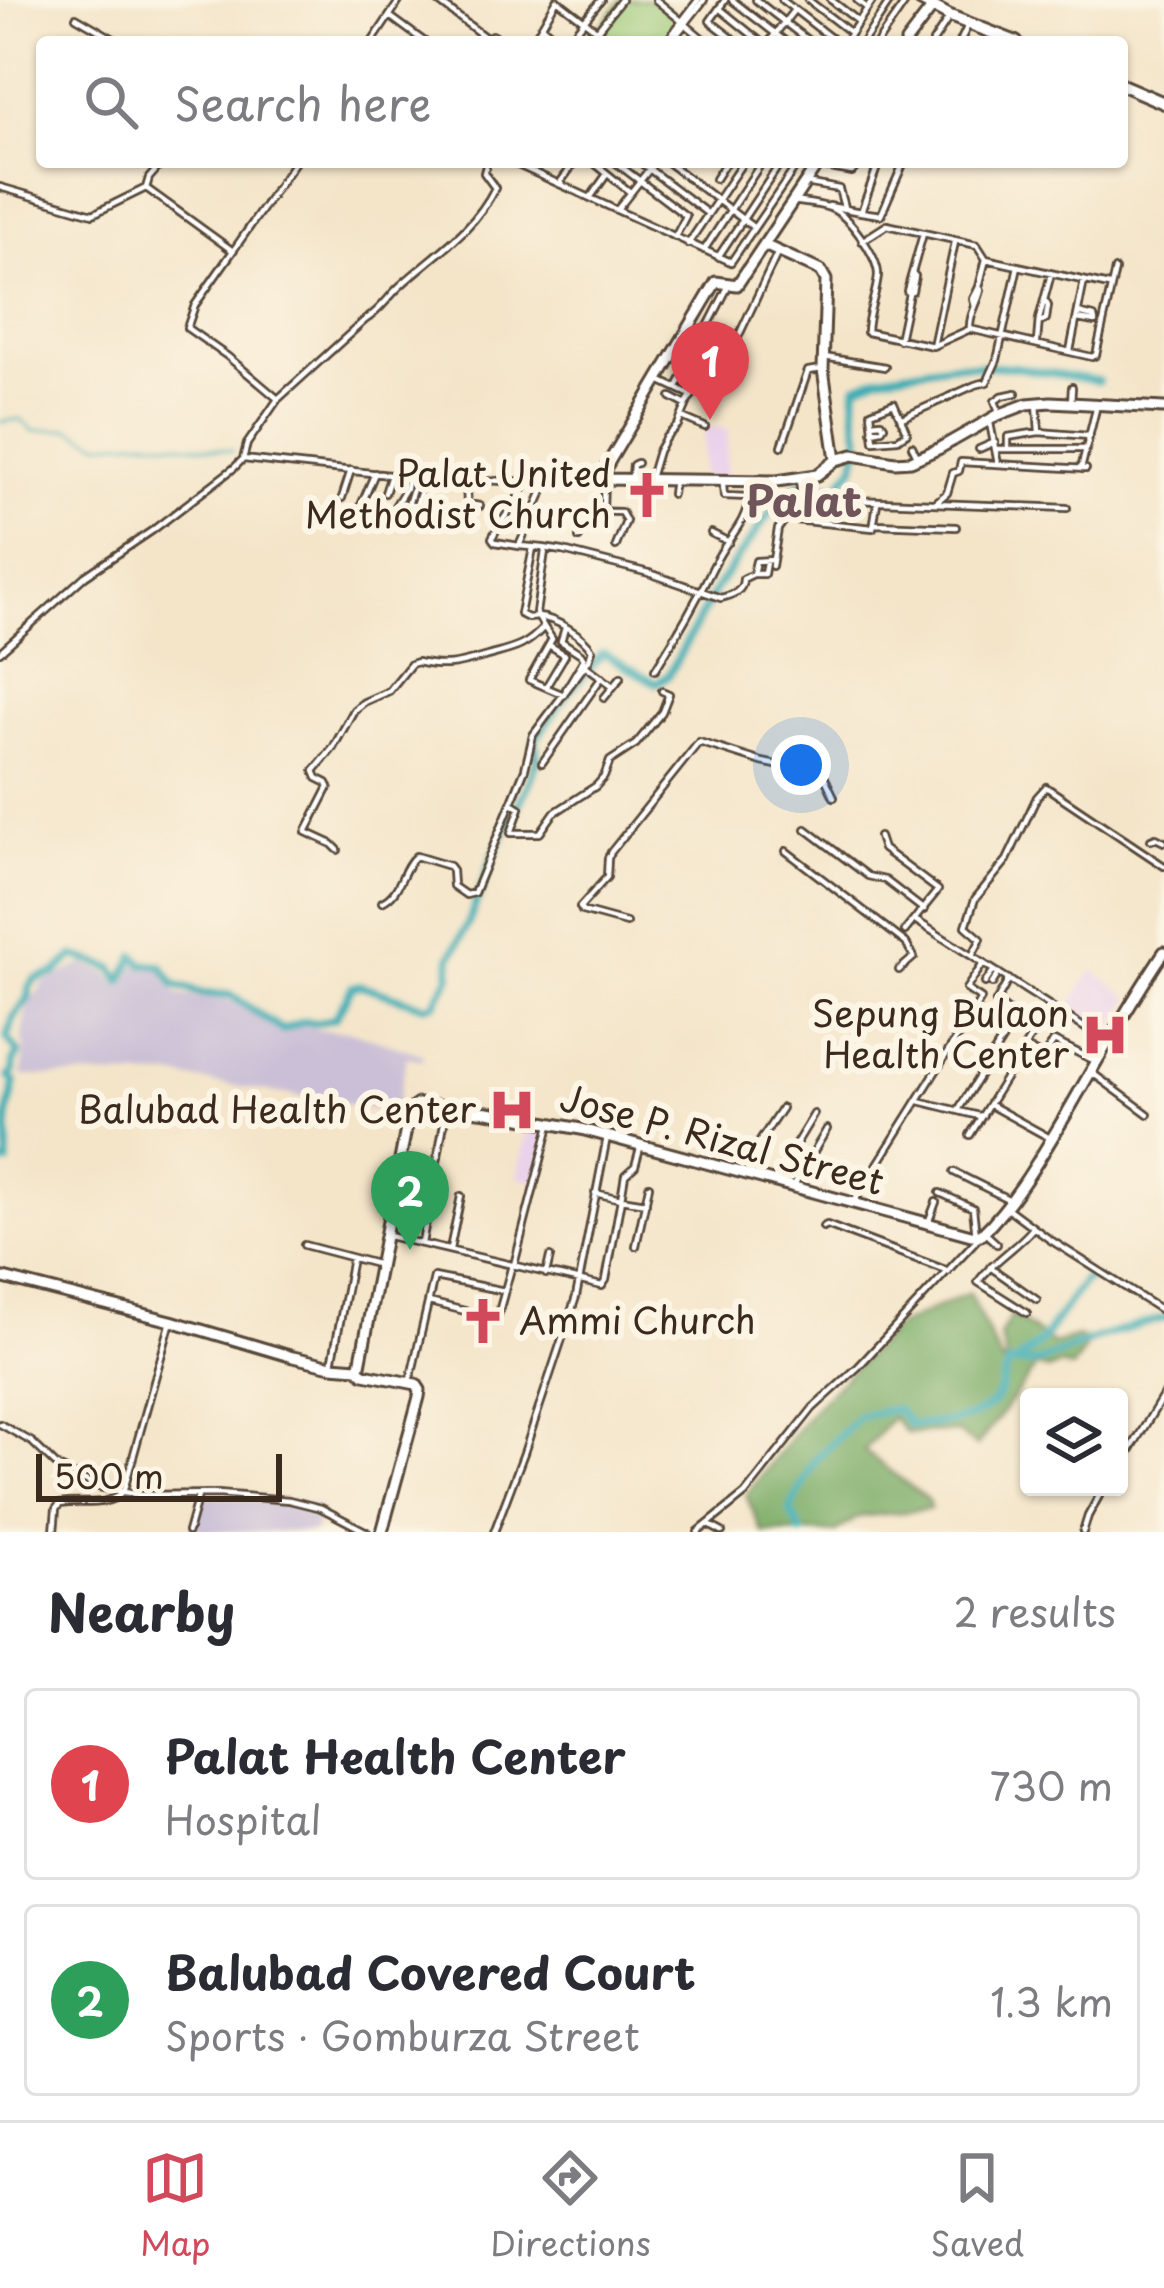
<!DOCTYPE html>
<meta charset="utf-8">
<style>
:root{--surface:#fff;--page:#f7f7f7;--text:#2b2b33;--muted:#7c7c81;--line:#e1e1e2;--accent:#d1495b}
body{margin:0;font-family:"Playpen Sans",sans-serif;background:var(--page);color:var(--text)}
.controls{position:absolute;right:36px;bottom:36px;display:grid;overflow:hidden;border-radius:12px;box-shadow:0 3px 9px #0004}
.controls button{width:108px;height:108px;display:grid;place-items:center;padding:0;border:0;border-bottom:3px solid var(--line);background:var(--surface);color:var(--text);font:60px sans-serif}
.scale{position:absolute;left:36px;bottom:30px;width:246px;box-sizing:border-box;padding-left:12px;border:6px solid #3b2a1e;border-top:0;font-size:33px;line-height:42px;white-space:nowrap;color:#3b2a1e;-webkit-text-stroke:9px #fcf5e5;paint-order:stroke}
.you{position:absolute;left:801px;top:765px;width:42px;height:42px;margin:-30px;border:9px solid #fff;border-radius:50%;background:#1a73e8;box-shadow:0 0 0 18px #1a73e833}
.badge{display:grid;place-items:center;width:78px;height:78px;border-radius:50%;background:var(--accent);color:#fff;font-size:39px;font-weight:700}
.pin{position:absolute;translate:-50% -99px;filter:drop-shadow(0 3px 6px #0008)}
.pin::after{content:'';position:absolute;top:63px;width:42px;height:36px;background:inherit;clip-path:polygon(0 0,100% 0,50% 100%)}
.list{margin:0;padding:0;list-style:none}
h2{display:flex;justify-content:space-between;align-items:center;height:156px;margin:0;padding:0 48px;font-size:51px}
h2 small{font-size:39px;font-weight:400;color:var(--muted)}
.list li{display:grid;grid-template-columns:78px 1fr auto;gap:36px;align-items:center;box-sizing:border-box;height:192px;margin:0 24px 24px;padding:0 24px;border:3px solid var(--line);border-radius:12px}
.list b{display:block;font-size:45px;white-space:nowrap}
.list p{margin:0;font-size:39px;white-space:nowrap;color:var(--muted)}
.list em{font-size:39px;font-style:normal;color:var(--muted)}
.icon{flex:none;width:66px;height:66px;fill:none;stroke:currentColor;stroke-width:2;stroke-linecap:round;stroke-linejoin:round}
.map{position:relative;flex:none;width:1164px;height:1532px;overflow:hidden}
.search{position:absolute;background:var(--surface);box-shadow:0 3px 9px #0004;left:36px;right:36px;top:36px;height:132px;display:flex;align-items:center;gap:30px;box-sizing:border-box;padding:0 42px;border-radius:12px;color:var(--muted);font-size:45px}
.sheet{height:588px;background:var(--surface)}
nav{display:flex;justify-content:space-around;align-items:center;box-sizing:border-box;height:168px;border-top:3px solid var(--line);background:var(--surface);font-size:33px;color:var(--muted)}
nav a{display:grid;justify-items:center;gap:6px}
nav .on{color:var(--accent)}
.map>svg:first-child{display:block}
.built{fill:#ead1ec}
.industrial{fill:#cabfd6}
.green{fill:#9cc977;stroke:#6c7a4a;stroke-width:3}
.forest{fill:#7dad68;stroke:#5c6c43;stroke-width:3}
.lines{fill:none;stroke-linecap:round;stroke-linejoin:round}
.stream{stroke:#3caeb5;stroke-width:3}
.river{stroke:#3caeb5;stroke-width:8}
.street-casing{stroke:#574638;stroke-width:10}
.secondary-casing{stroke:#574638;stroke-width:15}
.primary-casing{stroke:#574638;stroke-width:16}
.street{stroke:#fff;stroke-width:4.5}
.secondary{stroke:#fff;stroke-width:9}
.primary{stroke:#fff;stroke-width:10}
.labels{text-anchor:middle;stroke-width:12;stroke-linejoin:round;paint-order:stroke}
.poi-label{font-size:36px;fill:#3b2a1e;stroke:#fcf5e5;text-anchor:end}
.street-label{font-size:36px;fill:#3b2a1e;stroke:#fcf5e5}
.quarter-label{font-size:42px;font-weight:bold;fill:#70565a;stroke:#fcf5e5}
</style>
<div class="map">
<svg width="1164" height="1532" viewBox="0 0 1164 1532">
<rect width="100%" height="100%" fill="#fcf5e5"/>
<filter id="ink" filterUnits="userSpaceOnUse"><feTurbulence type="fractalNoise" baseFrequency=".00833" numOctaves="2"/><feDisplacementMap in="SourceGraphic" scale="24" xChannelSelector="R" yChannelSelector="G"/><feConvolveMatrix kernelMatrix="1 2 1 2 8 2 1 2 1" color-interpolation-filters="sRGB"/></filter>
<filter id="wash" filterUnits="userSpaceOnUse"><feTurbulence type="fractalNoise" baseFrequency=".004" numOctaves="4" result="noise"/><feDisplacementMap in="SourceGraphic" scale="48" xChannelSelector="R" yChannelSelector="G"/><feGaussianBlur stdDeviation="2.7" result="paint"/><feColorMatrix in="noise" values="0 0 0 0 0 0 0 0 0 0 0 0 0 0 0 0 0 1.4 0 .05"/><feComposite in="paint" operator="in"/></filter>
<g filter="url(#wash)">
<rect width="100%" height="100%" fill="#f4e5c9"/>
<!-- built -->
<path class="built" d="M705,427L728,429L726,478L701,477Z
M1092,970L1131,998L1109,1035L1096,1027L1093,1030L1066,1012Z
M530,1120L550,1124L536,1182L517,1177Z"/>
<!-- industrial -->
<path class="industrial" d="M83,964L108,973L118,986L124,987L135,965L162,969L166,981L179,995L228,1000L244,1006L280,1033L307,1024L319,1030L351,1031L424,1055L423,1060L407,1057L397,1103L410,1107L408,1114L178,1077L22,1076L25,1045L21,1041L26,1010L44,982Z
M201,1495L289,1500L321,1508L314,1532H190Z"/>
<!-- green -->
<path class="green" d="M621,0H656L682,22L666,42H612L598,29Z"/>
<!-- forest -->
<path class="forest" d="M969,1293L1002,1363L1006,1359L1000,1336L1012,1315L1053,1344L1078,1337L1089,1342L1072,1369L1061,1365L1047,1370L1037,1366L977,1446L956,1432L906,1433L892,1417L864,1451L928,1500L930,1509L858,1517L836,1532H762L746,1495L813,1409L897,1326Z"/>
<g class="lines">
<!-- stream -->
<path class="stream" d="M0,422L21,419L33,431L69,429L99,443L150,440L232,451"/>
<!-- river -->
<path class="river" d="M0,1163H8V1114L15,1082L9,1077L13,1072L14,1060L19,1054L7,1038L14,1017L29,998V987L35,979L55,973L74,956L113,968L121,982L135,955L143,964L162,966L175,985L204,994L231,995L282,1030L305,1021L317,1023L335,1018L352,987L360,985L425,1006L435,1003L450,976L451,957L468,924L493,856L529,783L537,760L535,740L568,693L603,653L656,683L668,676L716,588L780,499L801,482L836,487L842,485L843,479L854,467L860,439L855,409L856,386L880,376L952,364L1014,367L1098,381
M1014,1364L1041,1342L1085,1279L1091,1278
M801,1532L790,1510L816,1459L860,1416L897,1409L910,1425C936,1425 977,1422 994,1401C1002,1392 1004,1376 1008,1364L1035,1363L1100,1337L1164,1318"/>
</g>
</g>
<g filter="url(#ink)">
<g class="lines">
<defs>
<path id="street" d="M436,0L486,38L492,35L505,42
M557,0L612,42
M656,0L707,42
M725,0L710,21L737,42
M732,0L786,42
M756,0L810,42
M782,0L836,42
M808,0L851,33
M831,0L858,21
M857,0L867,8
M719,8L761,42
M76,17L119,42
M391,17L425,42
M542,26L559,40
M372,42L400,0
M532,42L557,0
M567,42L601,0
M588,42L621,0
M666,42L698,0
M671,42L704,0
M769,42L794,10
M845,42L873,0
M863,42L891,0
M878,42L907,0
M933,42L950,16
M960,42L969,23
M511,162L731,262L799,162
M593,162L630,192
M615,162L686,216L675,237
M640,162L707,213
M667,162L753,227
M820,162L825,167L852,172L860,163
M715,179L726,162
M805,183L839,189L844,207
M559,184L575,162
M0,187L93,214L146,188L233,251L195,305L187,328L227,356L278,399
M146,188L149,178L163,162
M590,198L607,174
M792,201C804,203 819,204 830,208C849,215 878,257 878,275C877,294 867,313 867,332L933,346L970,329L1092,357L1096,355L1115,270
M829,206L861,212L879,162
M617,210L655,162
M861,212L881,215L904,162
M862,241L887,225L977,245L986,259L979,287L981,290C978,304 969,314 970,329
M688,244L743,162
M704,250L762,162
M233,251L295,162
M718,257L781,162
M986,259L1109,286
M913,274L915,276L912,291H907L923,234
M975,307L973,299L979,287
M1077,319L1095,322L1094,317L1078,313
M1041,322L1046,319L1048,306L1046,302
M899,340L909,293
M1037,342L1039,319L1051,274
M933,346L955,242
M1070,351L1084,281
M824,357L885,367
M659,380L691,395
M677,387L729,285
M671,397L686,405
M894,403L907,433L898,439L874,441L871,412Z
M1037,403L1039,432
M1071,403L1072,387
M1000,414L995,401L1002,396L1016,393
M682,417L705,427
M902,418L975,385L987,382L997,360L1018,266
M872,423L881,422L884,426L882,429L872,431
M990,423L998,464
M782,446L808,371L823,369
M912,446L918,458
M1008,448V437L1039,432L1089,436
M979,449L995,442
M996,449H1085
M243,459L408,477L556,483L596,480
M1081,469L1097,405
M650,478L658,451L666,437L678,425L689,399L697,390L710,395L717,382L778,252
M466,479L467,504L480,506
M631,488L633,465L637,463
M385,493L391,475
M672,494L674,479
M342,498L351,470
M801,498L1067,508
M935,503L947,493L953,473L959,471L961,462L1086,469
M411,505L416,506L420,494
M359,510L375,473
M603,510L604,480
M390,514L406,488L408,477
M785,519L873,528L877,503
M402,523L417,477
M875,524L956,527
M711,533L729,542
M579,538L588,511L621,512L626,521L616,546
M519,546L495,542L492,538C502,517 519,502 526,482
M543,548L563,551L649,573L721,598C732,595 743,592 743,579L753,574
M766,562L764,574H753L756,561L773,560
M772,566L778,529L801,498L799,478
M544,627L552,639L529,680L564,695
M565,628L561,641L581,654L584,659L566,689
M0,652L85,576L153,530L234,468L243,459L247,444L278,399L365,320C380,311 388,297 400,286C435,254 473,232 495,188L484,173L487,162
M586,666L613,686
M655,670C677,635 697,600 715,563C726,539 746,525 749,497L724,496L723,485
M547,685L565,655L549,645
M604,698L621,677
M542,763L602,677
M512,803L520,808L511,833H540L554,813L596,786L604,777L610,761L636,744L662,712L669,694L662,691
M806,829L868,876L885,880L924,910
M879,837L883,849L938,890L905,931
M1151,840L1156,838L1164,842
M338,850L332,844L306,832L329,787L327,783L317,778L314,771L333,748L354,710L364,702L389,691L411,664L417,662C445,668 457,665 484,657C511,649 524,649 544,627L538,617L528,618L520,614L533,548
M786,851L906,943L914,957L899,970
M382,902C402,893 401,868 416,856L449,866L452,870L453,886L466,895L474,893L525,769L533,735L589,660L592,650C583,635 555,618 538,617L536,613L545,551L543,548L519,546L547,482
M915,920L1107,1042
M626,923L582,911L580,907L607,877L608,858L611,852L699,742L762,762L819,774L825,778L834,797
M972,956L981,939L966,926L975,899L1007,860L1037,797L1046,787L1164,866
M985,983L994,970
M992,984L999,973
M1025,1048L1044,1056L1054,1041L1095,1061
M1091,1072L1148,1114
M919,1101L979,1116L983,1115
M990,1105L1048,1137
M958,1110L1014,1021V1016L996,1002L1009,979
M970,1135L1050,1006
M617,1139L624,1115
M750,1171L759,1155L760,1141L782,1108
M954,1172L1008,1199
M774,1180L814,1114
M794,1185L827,1129
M595,1193L621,1199L625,1175L635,1166L640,1148
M940,1193L973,1208L976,1236
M854,1202L981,999L966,989L983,964
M1006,1207L1049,1239L1164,1312
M928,1223L936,1202
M823,1227L827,1225L948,1271
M984,1232L997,1244
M384,1235L602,1286L606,1280L621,1199L646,1203
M422,1243L447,1107
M304,1245L380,1265
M636,1246L649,1186
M450,1249L461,1196
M514,1265L550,1125
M990,1267L1037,1300
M546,1274L550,1257
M429,1302L497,1319L512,1265
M1027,1313L978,1282C992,1261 1017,1248 1033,1228
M332,1364L352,1258
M410,1381L434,1277L505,1291
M0,1424L32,1442L58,1467L99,1487L140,1495L218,1494L289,1500L321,1508L367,1532
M1119,1469L1164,1394
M123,1493L171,1321
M709,1525L722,1532
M54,1532L56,1509L60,1504C81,1500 105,1508 122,1493
M188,1532L198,1496
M494,1532L524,1453L576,1297L607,1137
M698,1532L745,1494L813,1408L858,1367L981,1235
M1083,1532L1088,1516L1104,1487"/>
<path id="secondary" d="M906,42L932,8
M764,245L821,271L826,280L823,369L836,460
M599,479L777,481L817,475L836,460L853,455L895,462L911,461L938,449L998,415L1027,404L1051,402L1164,408
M599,479L716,282L737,285L819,162
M0,1277L171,1321L293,1357L332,1366L357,1368L364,1374L416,1384L420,1390L419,1397L382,1532
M357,1368L360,1365L407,1124L411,1109L418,1104L488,1112L581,1129L971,1235H981C1017,1200 1041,1156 1067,1113C1098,1059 1129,1004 1164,952"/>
<path id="primary" d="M920,0L950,16L1016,42
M1122,85L1164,103"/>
</defs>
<!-- street casing -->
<use href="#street" class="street-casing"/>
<!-- secondary casing -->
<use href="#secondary" class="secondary-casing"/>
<!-- primary casing -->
<use href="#primary" class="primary-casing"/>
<!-- street -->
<use href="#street" class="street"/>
<!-- secondary -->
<use href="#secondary" class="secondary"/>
<!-- primary -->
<use href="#primary" class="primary"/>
</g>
</g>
<!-- icons -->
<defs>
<symbol id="church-bare" viewBox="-9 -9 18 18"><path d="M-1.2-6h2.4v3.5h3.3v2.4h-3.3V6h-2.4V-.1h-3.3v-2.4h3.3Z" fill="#d1495b" stroke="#fcf5e5" stroke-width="2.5" paint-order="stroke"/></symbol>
<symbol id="hospital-bare" viewBox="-9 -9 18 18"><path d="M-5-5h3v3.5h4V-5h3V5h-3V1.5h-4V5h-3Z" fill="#d1495b" stroke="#fcf5e5" stroke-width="2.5" paint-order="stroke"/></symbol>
</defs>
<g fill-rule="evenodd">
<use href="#church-bare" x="614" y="462" width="66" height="66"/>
<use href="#hospital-bare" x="1072" y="1002" width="66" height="66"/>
<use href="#hospital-bare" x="479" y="1077" width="66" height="66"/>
<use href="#church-bare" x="450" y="1288" width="66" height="66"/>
</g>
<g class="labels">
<!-- poi labels -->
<g class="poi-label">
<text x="611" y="487">Palat United<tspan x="611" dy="41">Methodist Church</tspan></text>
<text x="1069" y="1027">Sepung Bulaon<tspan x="1069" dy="41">Health Center</tspan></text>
<text x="476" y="1123">Balubad Health Center</text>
<text x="519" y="1334" text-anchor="start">Ammi Church</text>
</g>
<!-- street labels -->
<g class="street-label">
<text transform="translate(722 1140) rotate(15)" y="13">Jose P. Rizal Street</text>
</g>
<!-- quarter labels -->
<g class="quarter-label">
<text x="804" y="517">Palat</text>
</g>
</g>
</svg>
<div class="controls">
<button><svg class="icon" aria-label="layers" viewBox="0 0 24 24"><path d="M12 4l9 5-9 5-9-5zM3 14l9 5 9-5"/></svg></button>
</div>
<div class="scale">500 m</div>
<div class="you"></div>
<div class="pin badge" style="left:710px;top:420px;background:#e0444e">1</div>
<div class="pin badge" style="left:410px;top:1250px;background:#2e9e5b">2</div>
<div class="search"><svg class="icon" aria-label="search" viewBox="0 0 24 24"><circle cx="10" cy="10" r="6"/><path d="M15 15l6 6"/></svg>Search here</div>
</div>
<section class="sheet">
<h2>Nearby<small>2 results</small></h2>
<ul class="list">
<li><span class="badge" style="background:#e0444e">1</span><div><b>Palat Health Center</b><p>Hospital</p></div><em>730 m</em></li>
<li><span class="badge" style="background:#2e9e5b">2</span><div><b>Balubad Covered Court</b><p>Sports · Gomburza Street</p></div><em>1.3 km</em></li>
</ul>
</section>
<nav>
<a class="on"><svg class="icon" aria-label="map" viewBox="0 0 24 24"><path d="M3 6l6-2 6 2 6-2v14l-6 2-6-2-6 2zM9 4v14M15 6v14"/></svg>Map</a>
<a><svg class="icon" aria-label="directions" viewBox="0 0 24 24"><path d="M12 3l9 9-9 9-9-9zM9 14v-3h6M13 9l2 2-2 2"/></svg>Directions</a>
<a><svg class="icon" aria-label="saved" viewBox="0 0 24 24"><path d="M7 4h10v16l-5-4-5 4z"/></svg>Saved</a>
</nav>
